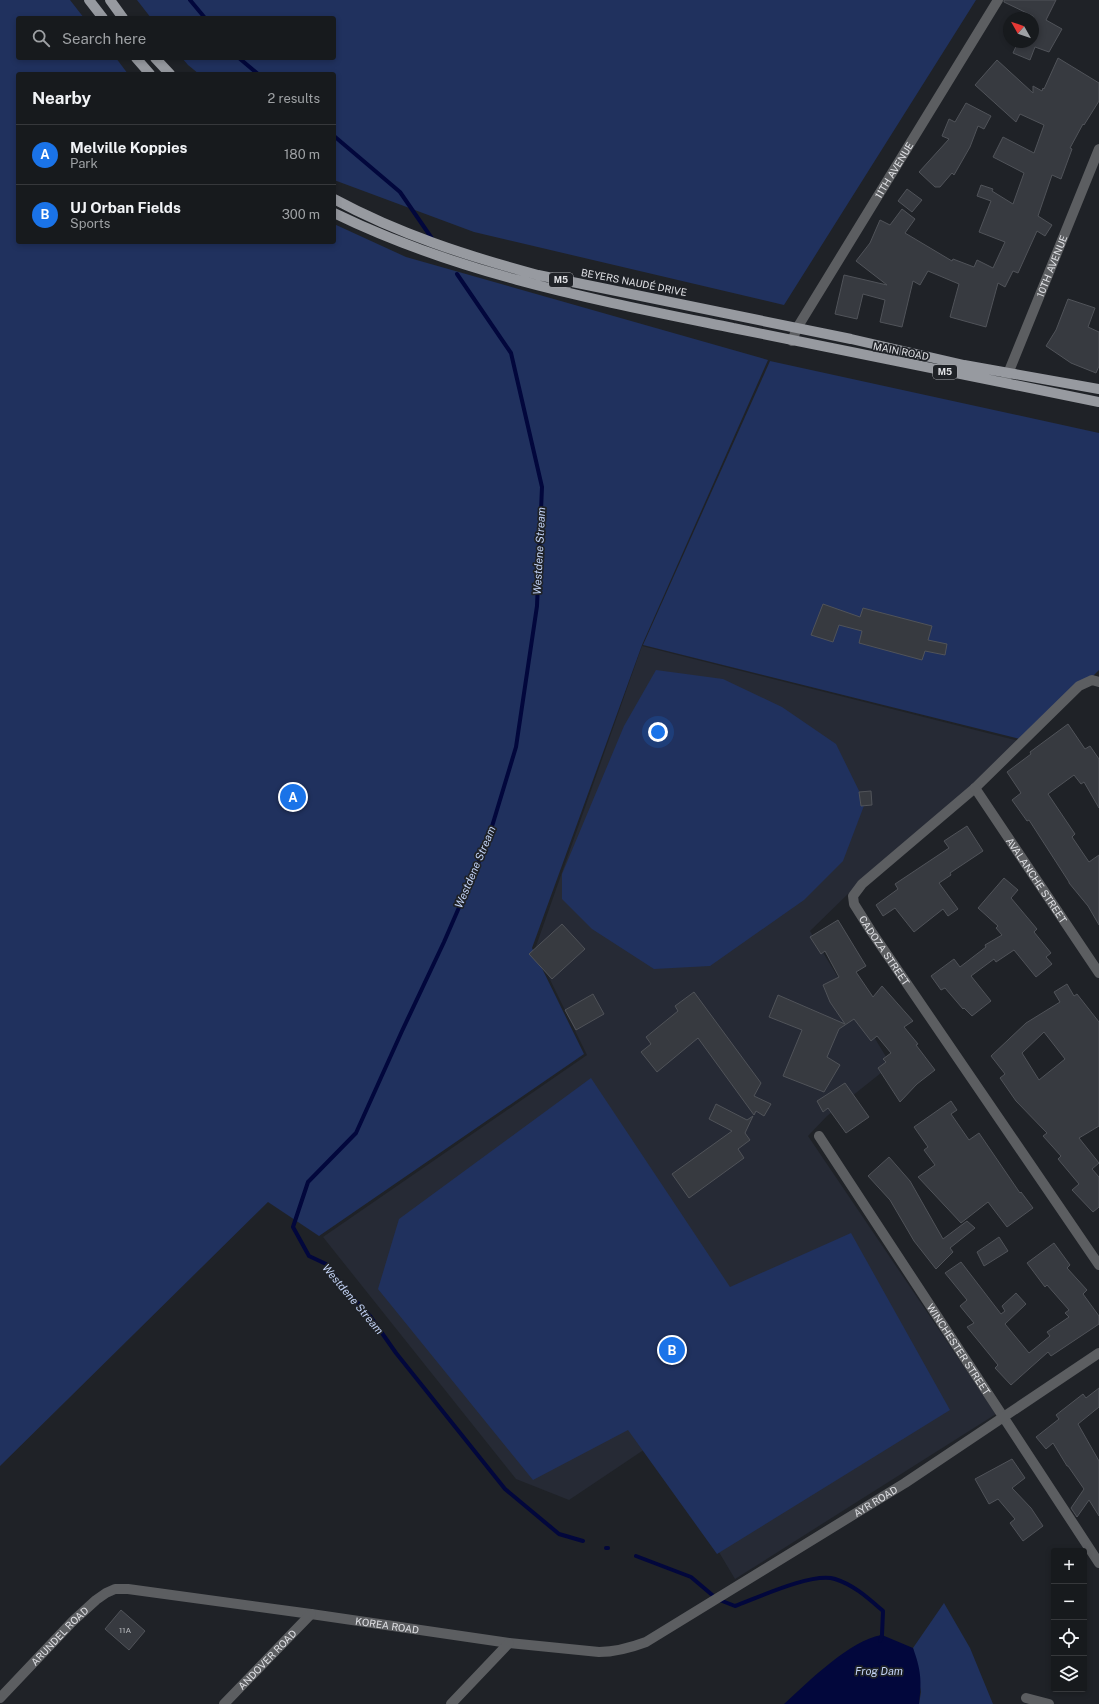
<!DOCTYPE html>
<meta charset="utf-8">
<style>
:root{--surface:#171a1d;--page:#24272a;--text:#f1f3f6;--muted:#9ea1a4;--line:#36383b;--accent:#1a73e8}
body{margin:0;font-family:"Public Sans",sans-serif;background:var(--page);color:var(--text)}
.controls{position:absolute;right:12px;bottom:12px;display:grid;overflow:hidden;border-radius:4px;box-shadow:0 2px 6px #0003}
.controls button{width:36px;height:36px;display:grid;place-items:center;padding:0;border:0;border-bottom:1px solid var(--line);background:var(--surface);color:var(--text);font:20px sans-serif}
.compass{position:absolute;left:1003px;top:12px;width:36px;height:36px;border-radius:50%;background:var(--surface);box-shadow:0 2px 6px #0003;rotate:310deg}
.you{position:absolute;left:658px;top:732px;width:14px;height:14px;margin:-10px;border:3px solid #fff;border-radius:50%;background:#1a73e8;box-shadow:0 0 0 6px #1a73e833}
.badge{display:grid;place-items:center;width:26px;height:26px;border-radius:50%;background:var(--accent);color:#fff;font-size:13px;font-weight:700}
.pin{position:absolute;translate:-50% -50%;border:2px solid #fff;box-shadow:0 1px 4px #0006}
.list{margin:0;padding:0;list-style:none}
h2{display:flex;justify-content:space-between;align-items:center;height:52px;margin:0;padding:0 16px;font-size:17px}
h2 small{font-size:13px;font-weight:400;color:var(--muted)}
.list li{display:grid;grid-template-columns:26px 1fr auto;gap:12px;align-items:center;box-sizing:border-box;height:60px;padding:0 16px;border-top:1px solid var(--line)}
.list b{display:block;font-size:15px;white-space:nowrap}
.list p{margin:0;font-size:13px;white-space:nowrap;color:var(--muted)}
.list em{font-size:13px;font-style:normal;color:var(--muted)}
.icon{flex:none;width:22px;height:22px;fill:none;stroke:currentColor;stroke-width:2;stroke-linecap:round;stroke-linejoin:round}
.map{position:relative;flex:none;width:1099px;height:1704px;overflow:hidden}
.search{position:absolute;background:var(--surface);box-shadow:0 2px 6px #0003;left:16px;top:16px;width:320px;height:44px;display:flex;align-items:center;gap:10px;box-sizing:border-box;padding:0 14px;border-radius:4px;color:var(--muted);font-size:15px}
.panel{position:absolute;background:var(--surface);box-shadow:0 2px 6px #0003;left:16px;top:72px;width:320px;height:172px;border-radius:4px}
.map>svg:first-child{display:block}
.built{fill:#262a35}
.green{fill:#20315e}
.water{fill:#02073c}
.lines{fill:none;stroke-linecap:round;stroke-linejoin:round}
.stream{stroke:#02073c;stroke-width:4}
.building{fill:#373a40;stroke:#505359;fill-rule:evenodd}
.street{stroke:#5c5e61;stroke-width:10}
.primary{stroke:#979aa0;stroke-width:10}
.labels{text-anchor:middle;stroke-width:3.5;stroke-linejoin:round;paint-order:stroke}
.number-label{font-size:8px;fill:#b6b8bc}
.shield{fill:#1f2227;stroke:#a7a8ad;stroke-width:1}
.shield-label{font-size:9px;font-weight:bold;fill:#e1e2e6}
.street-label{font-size:10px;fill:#e1e2e6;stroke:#1f2227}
.water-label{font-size:11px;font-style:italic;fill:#c3d3f6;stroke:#1f2227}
</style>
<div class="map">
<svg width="1099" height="1704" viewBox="0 0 1099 1704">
<rect width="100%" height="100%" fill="#1f2227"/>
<!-- built -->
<path class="built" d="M642,646L1027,743L851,891L810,931L891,1065L827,1116L808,1136L996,1414L735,1579L654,1443L569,1500L516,1479L323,1237L587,1055L535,949Z"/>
<!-- green -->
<path class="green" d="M0,0H70L84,18H18V58H116L128,74H18V242H334V224L406,257L768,360L642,645L532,948L584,1054L319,1236L268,1202L0,1466Z
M137,0H976L784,305L474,232L334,180V74H199L188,65L182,58H334V18H151Z
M770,361L1099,433V670L1028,741L643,645Z
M656,670L723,679L782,707L836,744L865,803L843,861L804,900L710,966L654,969L592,929L562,899V874L624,726Z
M591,1078L730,1287L851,1233L950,1410L717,1554L628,1430L533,1480L378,1289L399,1219Z
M944,1603L970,1648L993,1704H919L921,1692L913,1648Z"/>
<!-- water -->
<path class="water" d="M882,1635L913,1648C921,1670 922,1681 919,1704H784C808,1682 850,1640 882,1635Z"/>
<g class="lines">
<!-- stream -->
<path class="stream" d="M190,0L205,18
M239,58L258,74
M334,136L400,192L433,240
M457,274L511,353L542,487L537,606L516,747L487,843L444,942L402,1031L356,1133L308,1182L293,1227L309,1256L326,1264L347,1291L370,1316L396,1353L505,1489L559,1534L583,1541
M606,1548H608
M636,1556L691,1577L717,1599L735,1606C757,1598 812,1572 835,1579C854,1585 868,1598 883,1611L882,1635L880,1641"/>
</g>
<!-- building -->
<path class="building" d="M1004,0H1056L1046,20L1062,29L1049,52L1035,47L1030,60L1013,53L1018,42H1033V16L1004,2Z
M1058,58L1099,83V101L1084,125L1083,124L1070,148L1072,149L1061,179L1052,175L1038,216L1052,225L1045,236L1037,231L1018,273L1013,271L1005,287L998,283L986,327L950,317L959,284L928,271L920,285L913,281L902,327L880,322L885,300L863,294L857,319L835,314L844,275L887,285L856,261L870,243L880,220L890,225L902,209L915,219L905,233L952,261L953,259L974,267L977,260L993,268L1005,242L979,232L991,201L977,196L981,185L993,189L992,191L1013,204L1024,173L993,157L1003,137L1034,153L1044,125L1020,114L1016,122L975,85L997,60L1033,93V86L1042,91L1043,88L1044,89Z
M966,103L991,116L984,129L978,126L970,147L954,175L952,173L940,187H935L919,172L949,139L942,136L949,119L955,122Z
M907,189L922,200L912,212L898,201Z
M1068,299L1095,308L1088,327L1099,332V366L1096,373L1071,363L1046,346L1056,330Z
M823,604L860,617L863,608L932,626L928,640L947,644L945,655L925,651L922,660L859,643L862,631L839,625L833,642L811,635Z
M1068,724L1085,749L1090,746L1099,759V808L1084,782L1081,784L1074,775L1048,794L1075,834L1072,837L1089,862L1099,855V925L1088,906L1069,883V882L1029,820L1027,821L1012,800L1021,793L1007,772L1031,754L1030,752Z
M871,791L872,805L861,806L859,792Z
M967,826L983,851L950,873L951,875L939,883L958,909L948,916L943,909L914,932L895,908L883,916L876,905L898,889L895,884L949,848L944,841Z
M1004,878L1018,890L1011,898L1037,929L1034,932L1051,953L1046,957L1052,964L1036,977L1014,950L996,962L994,959L971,976L991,1001L972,1016L964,1008L963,1009L945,988L941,990L931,976L954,959L960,967L986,947L985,945L1002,935L996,928L998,926L978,908Z
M838,920L866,966L856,972L873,997L882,986L913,1021L904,1027L918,1044L916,1045L935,1070L917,1084L900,1102L878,1068L886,1062L883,1059L891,1053L877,1036L871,1041L854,1019L839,1029L827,1057L840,1065L824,1092L783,1076L802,1030L769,1017L778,995L845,1024L830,1002L823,985L839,977L825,951L821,954L810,937Z
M562,924L585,949L552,979L529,954Z
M1067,984L1074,996L1077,994L1099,1022V1126L1079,1138L1099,1163L1092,1169L1099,1177V1207L1093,1212L1072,1190L1079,1184L1058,1159L1061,1156L1043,1136L1047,1133L1016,1101L1000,1078L1005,1074L991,1056L1026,1023L1060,1002L1054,992ZM1044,1032L1065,1059L1039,1080L1022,1053Z
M694,992L761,1083L754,1096L771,1104L764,1116L756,1111L754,1115L698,1038L657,1072L641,1052L651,1044L646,1037L678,1011L675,1006Z
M593,994L604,1014L576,1030L565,1010Z
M845,1083L869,1117L846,1133L828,1108L823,1112L817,1101Z
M951,1101L957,1110L951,1114L969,1140L979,1133L1020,1193L1021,1192L1033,1208L1007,1227L988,1202L961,1223L918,1177L935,1165L924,1150L928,1147L914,1127Z
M716,1104L747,1120L753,1116L745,1133L750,1140L738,1149L744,1158L689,1198L672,1174L732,1131L709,1119Z
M889,1157L910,1181L943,1239L967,1221L975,1228L950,1248L953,1252L936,1269L914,1241L890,1200L868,1176Z
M999,1237L1008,1251L984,1266L977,1252Z
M1054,1243L1070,1265L1067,1268L1087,1290L1083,1294L1099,1316V1324L1051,1356L1048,1352L1011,1385L995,1368L998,1365L967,1327L974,1323L960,1306L967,1300L945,1273L961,1262L1001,1314L1005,1311L1002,1306L1016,1293L1026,1304L1005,1324L1029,1353L1050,1336L1047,1332L1069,1317L1065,1313L1069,1310L1047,1285L1045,1287L1027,1263Z
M1099,1388V1407L1078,1424L1099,1461V1516L1089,1500L1077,1517L1071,1508L1084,1489L1068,1466H1067L1053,1443L1046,1449L1036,1437L1059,1419L1056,1415L1083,1394L1086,1398Z
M1012,1459L1025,1478L1012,1488L1031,1508L1043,1526L1023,1541L1010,1523L1015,1519L998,1499L989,1504L975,1479Z
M121,1610L145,1631L129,1650L105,1629Z"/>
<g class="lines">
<!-- street -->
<g class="street">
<path id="s1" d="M792,341L797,328L998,0"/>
<path id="s2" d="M1005,381L1099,149"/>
<path id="s3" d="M1099,682L1092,680L1079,686L975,788L862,884L853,896L854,904L871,931L1099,1265"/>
<path id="s4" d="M975,788L1099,973"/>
<path id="s5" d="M819,1136L1099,1563"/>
<path id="s6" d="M0,1698L73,1621L96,1600L106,1593L115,1589H128L311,1614L509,1643L599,1652C616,1652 630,1648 646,1642L905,1483L1099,1353"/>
<path d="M1026,1698L1049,1704"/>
<path id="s7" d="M224,1704L311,1614"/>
<path d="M451,1704L509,1643"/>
</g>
<!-- primary -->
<path class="primary" d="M89,0L103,18
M110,0L123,18
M136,58L150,74
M155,58L170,74
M334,199C399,234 467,256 538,275L851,339L964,365L1099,389
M334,213C461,275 596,300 733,328C855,353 977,378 1099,402"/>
</g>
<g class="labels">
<!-- number labels -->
<g class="number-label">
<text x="125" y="1633">11A</text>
</g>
<!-- shield labels -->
<g class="shield">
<rect x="549" y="273" width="24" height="14" rx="3"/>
<rect x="933" y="365" width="24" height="14" rx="3"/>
</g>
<g class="shield-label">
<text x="561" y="283">M5</text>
<text x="945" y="375">M5</text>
</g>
<!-- street labels -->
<g class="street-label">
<text dy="4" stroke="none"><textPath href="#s1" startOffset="199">11TH AVENUE</textPath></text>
<text dy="4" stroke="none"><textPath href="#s2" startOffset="124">10TH AVENUE</textPath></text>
<text transform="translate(634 282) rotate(11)" y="4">BEYERS NAUDÉ DRIVE</text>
<text transform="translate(901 351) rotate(11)" y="4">MAIN ROAD</text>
<text dy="4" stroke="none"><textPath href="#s4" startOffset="111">AVALANCHE STREET</textPath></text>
<text dy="4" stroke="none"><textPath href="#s3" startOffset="394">CADOZA STREET</textPath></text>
<text dy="4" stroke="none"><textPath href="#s5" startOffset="255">WINCHESTER STREET</textPath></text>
<text dy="4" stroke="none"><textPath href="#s6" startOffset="965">AYR ROAD</textPath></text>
<text dy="4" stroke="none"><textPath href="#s6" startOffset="434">KOREA ROAD</textPath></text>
<text dy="4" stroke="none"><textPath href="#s6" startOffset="86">ARUNDEL ROAD</textPath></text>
<text dy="4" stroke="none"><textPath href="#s7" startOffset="62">ANDOVER ROAD</textPath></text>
</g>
<!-- water labels -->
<g class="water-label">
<text transform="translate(539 551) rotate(-87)" y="4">Westdene Stream</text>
<text transform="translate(475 867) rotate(-67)" y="4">Westdene Stream</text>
<text transform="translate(353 1299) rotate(50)" y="4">Westdene Stream</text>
<text x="879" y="1675">Frog Dam</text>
</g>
</g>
</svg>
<div class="controls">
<button>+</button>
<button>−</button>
<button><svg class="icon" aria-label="locate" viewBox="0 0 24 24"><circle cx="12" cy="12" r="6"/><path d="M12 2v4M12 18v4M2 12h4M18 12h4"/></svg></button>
<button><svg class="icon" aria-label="layers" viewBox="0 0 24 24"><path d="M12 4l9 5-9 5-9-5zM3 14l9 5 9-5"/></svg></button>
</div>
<svg class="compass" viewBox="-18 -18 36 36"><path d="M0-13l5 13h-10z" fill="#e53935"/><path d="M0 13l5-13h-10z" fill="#9ea1a4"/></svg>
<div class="you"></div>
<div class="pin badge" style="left:293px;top:797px">A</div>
<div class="pin badge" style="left:672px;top:1350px">B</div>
<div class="search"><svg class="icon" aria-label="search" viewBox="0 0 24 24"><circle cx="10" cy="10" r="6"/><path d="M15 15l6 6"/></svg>Search here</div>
<section class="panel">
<h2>Nearby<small>2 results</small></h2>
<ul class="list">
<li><span class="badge">A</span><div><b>Melville Koppies</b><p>Park</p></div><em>180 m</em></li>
<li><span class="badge">B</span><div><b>UJ Orban Fields</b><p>Sports</p></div><em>300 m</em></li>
</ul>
</section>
</div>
